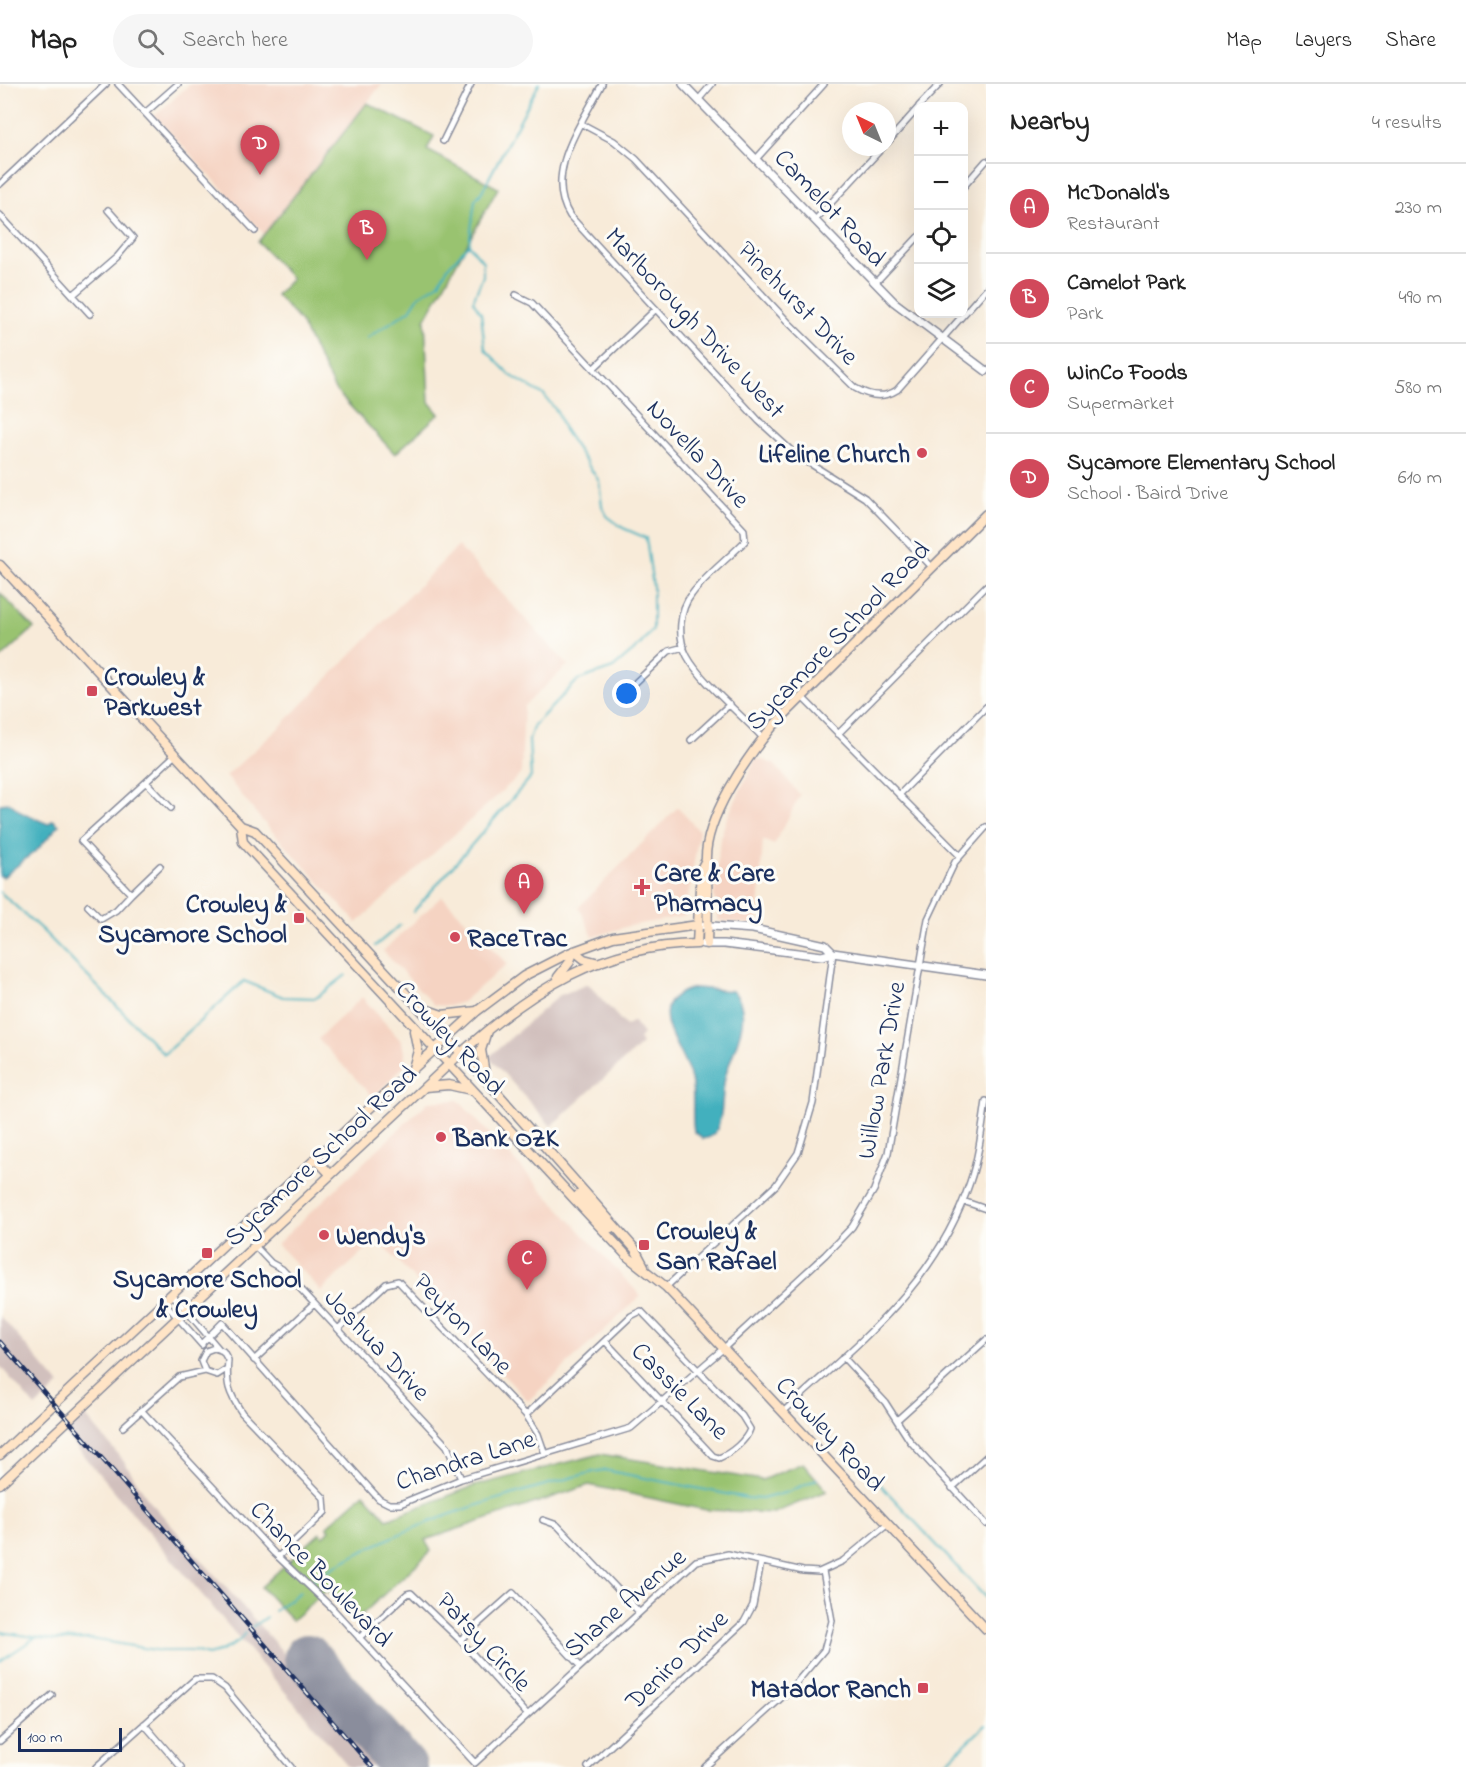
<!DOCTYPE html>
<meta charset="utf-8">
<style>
:root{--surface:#fff;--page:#f6f6f6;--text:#222;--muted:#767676;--line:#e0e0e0;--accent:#d1495b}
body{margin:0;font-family:"Indie Flower",sans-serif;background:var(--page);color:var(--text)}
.controls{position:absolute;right:18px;top:18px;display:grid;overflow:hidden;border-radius:12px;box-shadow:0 6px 24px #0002}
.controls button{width:54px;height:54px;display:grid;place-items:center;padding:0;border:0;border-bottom:2px solid var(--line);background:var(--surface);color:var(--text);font:30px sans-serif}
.compass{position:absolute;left:842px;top:18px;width:54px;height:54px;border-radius:50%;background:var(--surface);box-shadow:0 6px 24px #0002;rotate:317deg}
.scale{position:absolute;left:18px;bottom:15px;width:104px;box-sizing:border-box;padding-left:6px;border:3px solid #1b2f5e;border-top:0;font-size:16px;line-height:21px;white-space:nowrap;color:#1b2f5e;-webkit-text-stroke:4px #fdfcf7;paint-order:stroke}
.you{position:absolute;left:627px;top:610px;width:21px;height:21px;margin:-15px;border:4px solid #fff;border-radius:50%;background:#1a73e8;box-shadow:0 0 0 9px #1a73e833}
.badge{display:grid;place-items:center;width:39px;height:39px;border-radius:50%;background:var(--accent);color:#fff;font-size:20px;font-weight:700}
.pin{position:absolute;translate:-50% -50px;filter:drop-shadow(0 2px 3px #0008)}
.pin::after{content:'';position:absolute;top:32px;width:21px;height:18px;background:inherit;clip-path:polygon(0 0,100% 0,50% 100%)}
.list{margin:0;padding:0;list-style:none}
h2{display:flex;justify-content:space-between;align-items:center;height:78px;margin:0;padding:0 24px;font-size:26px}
h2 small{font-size:20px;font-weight:400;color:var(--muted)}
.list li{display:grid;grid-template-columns:39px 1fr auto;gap:18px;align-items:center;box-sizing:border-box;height:90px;padding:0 24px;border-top:2px solid var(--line)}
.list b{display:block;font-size:22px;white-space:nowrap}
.list p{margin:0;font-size:20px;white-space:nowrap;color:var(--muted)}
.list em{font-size:20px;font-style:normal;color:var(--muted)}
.icon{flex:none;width:33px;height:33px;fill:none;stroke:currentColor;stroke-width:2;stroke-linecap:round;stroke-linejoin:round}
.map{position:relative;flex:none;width:986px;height:1683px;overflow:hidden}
header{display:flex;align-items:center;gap:36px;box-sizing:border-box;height:84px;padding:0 30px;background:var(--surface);border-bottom:2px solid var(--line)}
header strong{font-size:28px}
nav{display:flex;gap:33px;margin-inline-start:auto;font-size:21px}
.search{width:420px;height:54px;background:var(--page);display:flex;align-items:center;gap:15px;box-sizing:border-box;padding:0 21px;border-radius:33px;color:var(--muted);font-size:22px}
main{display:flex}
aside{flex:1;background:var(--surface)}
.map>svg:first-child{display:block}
.built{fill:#f5d3c2}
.industrial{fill:#d1c0bd}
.green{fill:#99c370;stroke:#5a7967;stroke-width:1.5}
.water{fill:#42b0be;stroke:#2e708e;stroke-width:1.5}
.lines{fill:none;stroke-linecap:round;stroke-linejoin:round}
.stream{stroke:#42b0be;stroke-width:2}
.runway{stroke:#8a8d9c;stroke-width:46}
.minor-casing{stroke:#8a8d9c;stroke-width:8}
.tertiary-casing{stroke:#8a8d9c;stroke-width:10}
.secondary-casing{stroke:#8a8d9c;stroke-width:11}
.minor{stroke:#fff;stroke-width:5}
.tertiary{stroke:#fff;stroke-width:7}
.secondary{stroke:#ffe4c6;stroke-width:8}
.rail-casing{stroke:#1b2f5e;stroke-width:4.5}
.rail{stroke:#fdfcf7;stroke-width:2;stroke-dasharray:7;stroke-linecap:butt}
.poi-dot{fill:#d1495b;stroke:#fdfcf7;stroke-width:2}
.labels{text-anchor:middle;stroke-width:6;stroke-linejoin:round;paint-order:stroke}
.street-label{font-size:26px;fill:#1b2f5e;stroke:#fdfcf7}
.poi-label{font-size:26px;font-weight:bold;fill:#1b2f5e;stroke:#fdfcf7;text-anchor:start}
</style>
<header>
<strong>Map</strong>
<div class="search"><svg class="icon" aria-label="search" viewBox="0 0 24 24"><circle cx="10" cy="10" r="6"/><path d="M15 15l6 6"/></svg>Search here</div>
<nav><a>Map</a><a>Layers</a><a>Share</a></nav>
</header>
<main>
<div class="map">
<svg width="986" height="1683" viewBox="0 0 986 1683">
<rect width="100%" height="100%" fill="#fdfcf7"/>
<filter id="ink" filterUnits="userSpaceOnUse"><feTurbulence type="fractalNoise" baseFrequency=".0167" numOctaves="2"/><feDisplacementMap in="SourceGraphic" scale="12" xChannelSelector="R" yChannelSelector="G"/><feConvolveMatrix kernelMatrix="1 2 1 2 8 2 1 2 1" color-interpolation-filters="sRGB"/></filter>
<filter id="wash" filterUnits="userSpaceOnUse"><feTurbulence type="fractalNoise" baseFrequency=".008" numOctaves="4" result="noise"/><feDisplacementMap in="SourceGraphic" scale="24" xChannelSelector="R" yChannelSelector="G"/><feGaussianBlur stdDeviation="1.35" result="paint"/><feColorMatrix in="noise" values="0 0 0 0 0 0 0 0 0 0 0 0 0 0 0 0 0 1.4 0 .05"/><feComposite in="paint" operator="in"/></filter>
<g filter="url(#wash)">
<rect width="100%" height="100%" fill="#f8ebd9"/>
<!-- built -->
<path class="built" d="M190,0H380L381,1L264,150L155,32Z
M458,462L568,581L524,622L521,690L357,839L259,733L226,692L280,643Z
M756,674L774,680L800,711L774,761L763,756L757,841L718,836L714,812L720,756L726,736Z
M678,723L699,747L685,832L628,842L593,853L579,823Z
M442,812L507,880L462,918L449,922L434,921L383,867Z
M362,913L402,958L406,980L373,1013L318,955Z
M458,1016L641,1212L528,1317L377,1155L321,1207L277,1160L428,1018Z"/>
<!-- industrial -->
<path class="industrial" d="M588,900L626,942L633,937L643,950L638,955L642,960L551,1042L489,973L558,912Z
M0,1232L60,1301L35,1323L0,1282Z
M84,1330L125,1379L148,1415L384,1683H349L65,1350Z"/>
<!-- green -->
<path class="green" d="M367,19L434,52L427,66L498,104L425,236L429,318L439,330L395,370L335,306L300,237L276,211L292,195L258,158Z
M0,509L34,544L0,575Z
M600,1370L762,1396L803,1379L827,1407L774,1429L706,1426L589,1401L425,1456L431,1467L355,1537L327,1506L292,1536L261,1503L320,1449L324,1452L330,1446L327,1442L364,1409L387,1435L474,1402Z"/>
<!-- water -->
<path class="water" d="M10,719L22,729L48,740L53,736L59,741L38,765L3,793L0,792V720Z
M695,904L733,907C756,931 731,968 725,994C721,1011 724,1029 717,1045C715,1051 710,1054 703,1055L694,1047C691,1030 695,1012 691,995C682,962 638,917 695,904Z"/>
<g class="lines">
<!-- stream -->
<path class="stream" d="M367,254L410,226L419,212L439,199L448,183L468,161
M0,808L42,846L164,970L244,897L283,913L316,914L346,891
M413,828L531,693L529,655L534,641L578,596L613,584L639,562L653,545V503L646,454L623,444L607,432L602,422L599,397L564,346L558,329L544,311L510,291L485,265L481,229L473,217L483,192V178L469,161L475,116L481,109L539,0
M375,862L400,841
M854,1380L865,1384L986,1514
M312,1496C398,1441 495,1414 593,1388L604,1386L747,1414L762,1415L788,1408L817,1395
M274,1527L300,1508
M252,1543L266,1533
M0,1548L55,1556L91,1555L161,1567H193L208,1571L219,1568L238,1558L245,1549
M0,1577L35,1554
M941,1683L986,1641"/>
<!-- runway -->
<path class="runway" d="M307,1573L404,1683"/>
</g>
</g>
<g filter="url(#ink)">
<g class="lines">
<defs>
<path id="minor" d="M118,0L255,147
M602,0C582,40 543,89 570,132L759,337L795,370L865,414L932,483
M699,15L712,0
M919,22L940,0
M145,29L178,0
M582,40L614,57L636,75L788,238L855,304C869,312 883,315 897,306L986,205
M443,57L471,0
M887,59L918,24
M757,74L824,0
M0,100L106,0
M964,102L986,77
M0,131L90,230
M815,136L883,63
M875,199L918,153
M73,211L117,173L133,154L108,126
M516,211L532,219L744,446L745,457C728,475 706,491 692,510C679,526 677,553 687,572C701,598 742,631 763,654
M594,284L656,225
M636,598L669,567L684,563
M802,613L960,772
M838,650L986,502
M691,656L730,620
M146,698L175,671
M899,711L986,623
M131,810L160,782
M88,822L101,835L116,826L131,810L81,757L146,698L171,724
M963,1117L986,1125
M254,1161L271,1179L282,1185L447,1362L461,1395
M666,1203L776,1101L798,1069L813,1019L833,869
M172,1210L219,1265
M164,1218L202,1261
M338,1245L386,1200L398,1197L526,1331L538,1350L545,1370
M201,1260L222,1239L379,1415L389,1420H400L461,1395L631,1344L724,1264L825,1171L852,1143L874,1106L888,1069L928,835L955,778L986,743
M843,1273L885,1318L910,1357L986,1440
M254,1276L314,1220
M205,1287L201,1277L206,1267L214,1264L223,1267L228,1276C226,1300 228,1308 242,1329L324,1414L325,1428L278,1473
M141,1326L274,1469L331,1523L475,1679L696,1477L728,1470L803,1487L819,1488L843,1477L888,1440
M783,1328C860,1257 936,1201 970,1098C979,1072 982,1044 986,1017
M526,1331L631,1232L641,1227L742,1332L750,1345C746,1357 731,1369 719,1374L713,1372L605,1257
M897,1336L986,1256
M123,1343L179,1293L205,1287L217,1291L225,1286
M952,1404L986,1373
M543,1436L557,1441L639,1528
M359,1554L407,1510L411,1509L460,1556L527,1630
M460,1556L513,1509L580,1582
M144,1640L181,1683
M0,1657L52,1611
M96,1683L195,1595H212L225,1604L291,1683
M588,1683L744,1538L753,1521L761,1478
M705,1683L790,1606L824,1566L832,1537L823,1487"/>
<path id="tertiary" d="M683,0L894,218L986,287
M698,841L753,845L825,861L833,869
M703,860H724L822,872L833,869L986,891"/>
<path id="secondary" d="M0,481L241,742L255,747L486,996L635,1165L644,1182
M241,742L243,758L628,1173L666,1203L986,1545
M707,860C708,832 708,804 706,777C704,735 747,673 773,642L986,430
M558,893L569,879L574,867L584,875L599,879
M422,924L442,931L477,927
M413,984L418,967L414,947
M486,996L481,966L487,947
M425,1003L449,1001L471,1006
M316,1075L330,1090
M578,1111L611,1144
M0,1371L358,1035L477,927L524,892L569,869L613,853L698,841
M0,1400L461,969C530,907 601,861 697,860L701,785L706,776"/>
</defs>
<!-- minor casing -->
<use href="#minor" class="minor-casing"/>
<!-- tertiary casing -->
<use href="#tertiary" class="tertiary-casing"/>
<!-- secondary casing -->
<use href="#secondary" class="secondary-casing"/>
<!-- minor -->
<use href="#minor" class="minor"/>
<!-- tertiary -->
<use href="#tertiary" class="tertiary"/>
<!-- secondary -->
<use href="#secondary" class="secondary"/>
<defs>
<path id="rail" d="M0,1258L372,1683"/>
</defs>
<!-- rail casing -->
<use href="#rail" class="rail-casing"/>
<!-- rail -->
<use href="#rail" class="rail"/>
</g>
</g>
<!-- markers -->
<g class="poi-dot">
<circle cx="922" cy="369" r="6"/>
<rect x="86" y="601" width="12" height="12" rx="3"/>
<path d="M639 794h6v6h6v6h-6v6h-6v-6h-6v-6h6z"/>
<rect x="293" y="828" width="12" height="12" rx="3"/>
<circle cx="455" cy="853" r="6"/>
<circle cx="441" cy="1053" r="6"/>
<circle cx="324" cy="1151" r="6"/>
<rect x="638" y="1155" width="12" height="12" rx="3"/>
<rect x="201" y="1163" width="12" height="12" rx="3"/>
<rect x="917" y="1598" width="12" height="12" rx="3"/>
</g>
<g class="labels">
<!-- street labels -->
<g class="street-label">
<text transform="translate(831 123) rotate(47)" y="9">Camelot Road</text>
<text transform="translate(799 218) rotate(46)" y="9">Pinehurst Drive</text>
<text transform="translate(696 238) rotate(47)" y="9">Marlborough Drive West</text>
<text transform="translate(699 369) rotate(47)" y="9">Novella Drive</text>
<text transform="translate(837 551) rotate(-46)" y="9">Sycamore School Road</text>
<text transform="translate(451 953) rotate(47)" y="9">Crowley Road</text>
<text transform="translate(880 986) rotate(-80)" y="9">Willow Park Drive</text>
<text transform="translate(320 1071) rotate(-43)" y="9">Sycamore School Road</text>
<text transform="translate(464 1239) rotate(46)" y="9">Peyton Lane</text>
<text transform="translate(378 1260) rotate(47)" y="9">Joshua Drive</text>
<text transform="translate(681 1306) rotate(45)" y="9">Cassie Lane</text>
<text transform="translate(831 1349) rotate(47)" y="9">Crowley Road</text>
<text transform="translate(465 1375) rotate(-18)" y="9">Chandra Lane</text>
<text transform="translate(322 1489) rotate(46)" y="9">Chance Boulevard</text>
<text transform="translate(624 1518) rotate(-41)" y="9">Shane Avenue</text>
<text transform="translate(485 1557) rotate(47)" y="9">Patsy Circle</text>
<text transform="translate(676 1575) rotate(-44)" y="9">Deniro Drive</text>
</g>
<!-- poi labels -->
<g class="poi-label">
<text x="910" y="378" text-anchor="end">Lifeline Church</text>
<text x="104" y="601">Crowley &amp;<tspan x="104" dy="30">Parkwest</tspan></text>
<text x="654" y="797">Care &amp; Care<tspan x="654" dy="30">Pharmacy</tspan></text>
<text x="287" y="828" text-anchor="end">Crowley &amp;<tspan x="287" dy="30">Sycamore School</tspan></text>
<text x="467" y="862">RaceTrac</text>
<text x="453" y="1062">Bank OZK</text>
<text x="656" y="1155">Crowley &amp;<tspan x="656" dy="30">San Rafael</tspan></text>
<text x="336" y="1160">Wendy's</text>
<text x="207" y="1203" text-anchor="middle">Sycamore School<tspan x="207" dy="30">&amp; Crowley</tspan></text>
<text x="911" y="1613" text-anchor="end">Matador Ranch</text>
</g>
</g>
</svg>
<div class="controls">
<button>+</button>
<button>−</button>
<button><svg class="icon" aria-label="locate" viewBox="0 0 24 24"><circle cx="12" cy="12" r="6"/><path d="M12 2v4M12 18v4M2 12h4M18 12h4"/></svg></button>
<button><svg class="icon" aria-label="layers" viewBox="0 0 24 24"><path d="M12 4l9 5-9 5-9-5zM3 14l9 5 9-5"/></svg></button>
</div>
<svg class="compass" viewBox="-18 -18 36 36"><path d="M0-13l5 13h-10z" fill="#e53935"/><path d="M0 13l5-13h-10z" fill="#767676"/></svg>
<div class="scale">100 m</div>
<div class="you"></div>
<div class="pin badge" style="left:524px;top:830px">A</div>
<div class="pin badge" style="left:367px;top:176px">B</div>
<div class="pin badge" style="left:527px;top:1206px">C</div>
<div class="pin badge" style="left:260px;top:91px">D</div>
</div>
<aside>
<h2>Nearby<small>4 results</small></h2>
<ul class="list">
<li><span class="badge">A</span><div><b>McDonald's</b><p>Restaurant</p></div><em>230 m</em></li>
<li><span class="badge">B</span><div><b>Camelot Park</b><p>Park</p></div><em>490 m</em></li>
<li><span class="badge">C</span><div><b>WinCo Foods</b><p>Supermarket</p></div><em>580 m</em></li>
<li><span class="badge">D</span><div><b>Sycamore Elementary School</b><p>School · Baird Drive</p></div><em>610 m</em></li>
</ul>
</aside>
</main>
